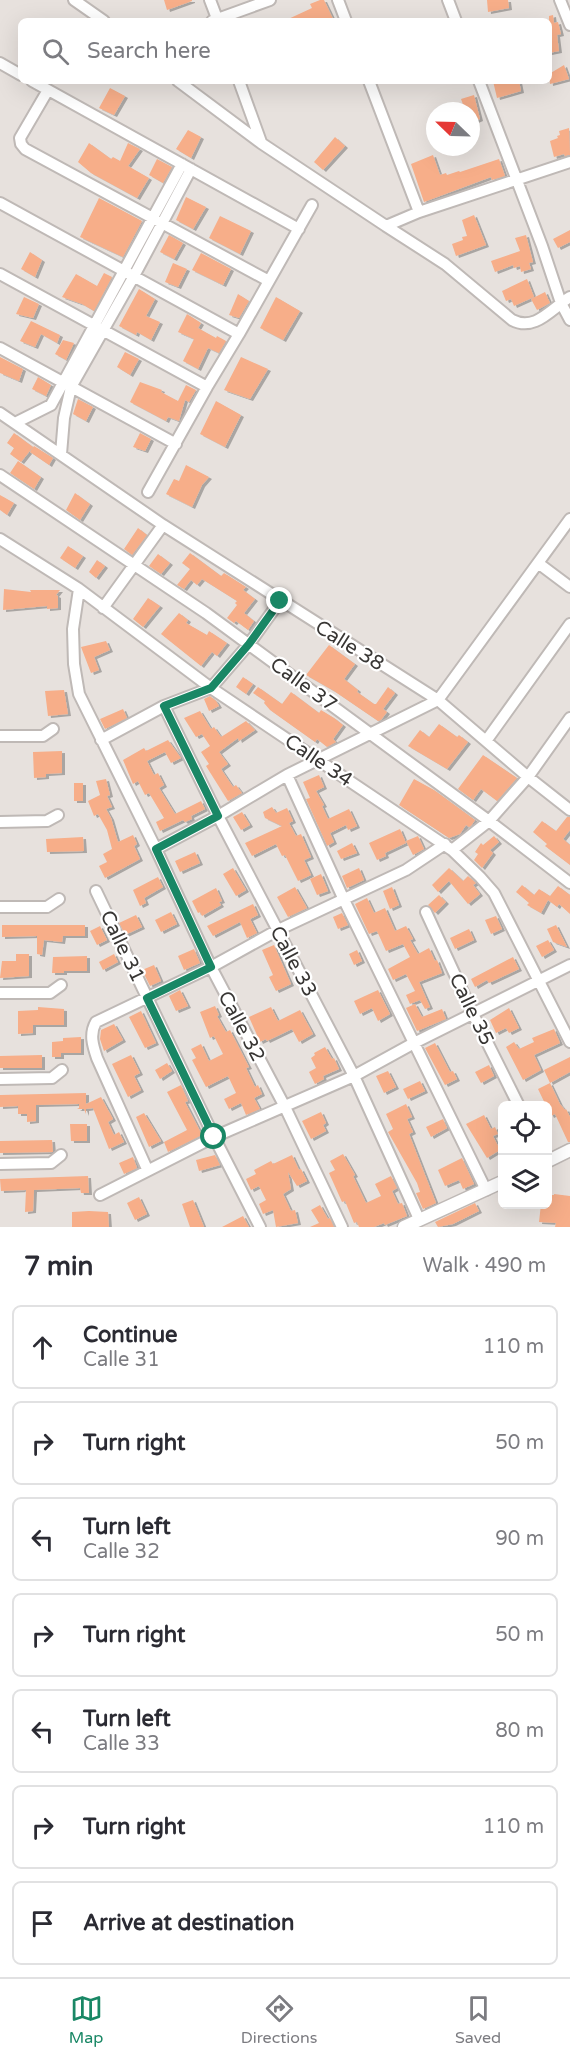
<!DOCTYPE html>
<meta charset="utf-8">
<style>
:root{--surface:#fff;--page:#f2f2f3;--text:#2b2b33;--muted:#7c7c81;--line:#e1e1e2;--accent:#198765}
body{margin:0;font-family:"Varela Round",sans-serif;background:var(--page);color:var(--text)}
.controls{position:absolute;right:18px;bottom:18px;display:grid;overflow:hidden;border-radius:9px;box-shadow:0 6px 24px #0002}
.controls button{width:54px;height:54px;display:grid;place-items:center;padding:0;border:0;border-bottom:2px solid var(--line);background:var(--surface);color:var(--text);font:30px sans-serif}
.compass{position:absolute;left:426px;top:102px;width:54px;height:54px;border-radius:50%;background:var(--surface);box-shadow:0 6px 24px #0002;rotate:293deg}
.stop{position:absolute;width:18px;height:18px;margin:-14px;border:4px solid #198765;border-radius:50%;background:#fff}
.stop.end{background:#198765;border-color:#fff;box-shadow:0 2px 6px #0008}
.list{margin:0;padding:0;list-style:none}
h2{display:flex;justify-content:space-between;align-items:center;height:78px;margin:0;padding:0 24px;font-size:26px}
h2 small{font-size:20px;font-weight:400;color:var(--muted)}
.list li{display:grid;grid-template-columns:39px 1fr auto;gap:18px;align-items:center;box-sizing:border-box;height:84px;margin:0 12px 12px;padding:0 12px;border:2px solid var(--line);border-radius:9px}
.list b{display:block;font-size:22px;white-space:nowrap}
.list p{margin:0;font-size:20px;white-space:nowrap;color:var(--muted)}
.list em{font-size:20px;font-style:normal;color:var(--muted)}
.icon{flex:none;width:33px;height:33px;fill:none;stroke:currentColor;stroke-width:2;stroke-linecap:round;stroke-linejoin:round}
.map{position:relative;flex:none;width:570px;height:1227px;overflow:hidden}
.search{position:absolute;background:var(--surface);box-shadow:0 6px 24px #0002;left:18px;right:18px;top:18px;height:66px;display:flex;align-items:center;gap:15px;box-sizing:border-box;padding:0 21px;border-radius:9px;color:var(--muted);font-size:22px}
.sheet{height:750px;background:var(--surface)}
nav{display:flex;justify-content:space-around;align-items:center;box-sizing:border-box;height:84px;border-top:2px solid var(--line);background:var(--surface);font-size:16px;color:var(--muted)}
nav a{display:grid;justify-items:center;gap:3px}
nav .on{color:var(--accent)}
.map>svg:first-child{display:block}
.building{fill:#f7ae89;filter:url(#shadow)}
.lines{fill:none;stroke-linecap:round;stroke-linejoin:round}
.minor-casing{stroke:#bfb9b6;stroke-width:14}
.tertiary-casing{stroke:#bfb9b6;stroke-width:15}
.minor{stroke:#fff;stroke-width:10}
.tertiary{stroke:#fff;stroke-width:12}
.route{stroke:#198765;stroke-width:8}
.labels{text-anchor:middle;stroke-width:4.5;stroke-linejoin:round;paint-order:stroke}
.street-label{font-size:20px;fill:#383634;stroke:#fff}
</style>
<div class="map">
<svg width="570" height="1227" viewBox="0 0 570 1227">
<defs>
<filter id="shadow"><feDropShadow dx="3" dy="2" stdDeviation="0" flood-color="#0004"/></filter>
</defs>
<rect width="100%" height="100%" fill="#e7e1dd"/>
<!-- building -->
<path class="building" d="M164,0H192V1L167,10Z
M320,0H324L334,21H284L312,8L310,4Z
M487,0H508L509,8L488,12Z
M553,15L554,23L558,22L561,34L557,35L559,51L549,53V16Z
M564,65L569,79L550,84L549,74Z
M493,81H519L521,91L497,98Z
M110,88L125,96L114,115L99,108Z
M474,95L480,119L471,123V108L465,110L461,99Z
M569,128L570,155L565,156L564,154L554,157L550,141L558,138L557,136L560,135L559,131Z
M188,130L201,137L191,158L176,149Z
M335,137L345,146L323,170L314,162Z
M89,143L111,159L113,157L120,161L128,143L140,149L128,166L149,178L137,198L91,173L78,162Z
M433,155L440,175L446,173L447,175L459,171L460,172L499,159L505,176L492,180L491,177L424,202L411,164Z
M157,159L172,167L163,183L149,175Z
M186,197L206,207L193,229L176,220Z
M99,198L142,221L123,257L80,237Z
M474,215L486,245L456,256L452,244L463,240L462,237L467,236L462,220Z
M220,216L251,231L240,254L209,238Z
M570,230V242L558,248L553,239Z
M169,235L183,243L174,259L160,252Z
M526,235L533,262L529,263L531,269L521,272L520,266L514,268L513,265L495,272L491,261L520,251L515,238Z
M30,252L42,260L35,277L21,269Z
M201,253L231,269L223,285L192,270Z
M173,263L187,269L178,287L165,282Z
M104,273L112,277L94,311L82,304L62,297L76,274L97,286Z
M527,279L534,297L514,306L511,299L506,301L502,291Z
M139,289L155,299L146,316L160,322L151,340L137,332L136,335L119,326Z
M545,292L550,303L537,310L531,299Z
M238,294L249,301L239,318L229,315Z
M24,297L39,304L33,318L16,314Z
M276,297L300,311L283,340L260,328Z
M187,314L201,323L198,328L216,338L217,336L226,341L219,353L208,348L198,369L183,361L194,339L178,332Z
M31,321L60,335L57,343L41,334L35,347L20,341Z
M63,340L74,343L66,360L55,354Z
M125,352L139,359L130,375L117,367Z
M0,357L23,369L19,381L0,373Z
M241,357L268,369L250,399L224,390Z
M38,377L51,385L46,396L32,389Z
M140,382L162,390L161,392L178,401L186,385L196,390L189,402L185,400L179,421L168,417L166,421L130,402Z
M78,399L93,407L86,421L73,414Z
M216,401L241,415L225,447L200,434Z
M14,433L33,447L21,462L10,454L14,448L7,443Z
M140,433L151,439L145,451L133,447Z
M34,446L53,458L49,465L30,452Z
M18,461L41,477L34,489L10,473Z
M186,465L209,477L202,485L192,507L166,494L174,479L179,481Z
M75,493L90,504L80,520L66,510Z
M0,495L14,503L7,515L0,510Z
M138,528L147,535L132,555L124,549Z
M68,546L83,556L75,568L60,558Z
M190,553L221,576L224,573L246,587L243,590L255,599L244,613L254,621L248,630L236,621L234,623L227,618L237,605L235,603L237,601L202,579L197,585L191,580L184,589L177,585L190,569L182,563Z
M158,554L170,563L161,574L149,566Z
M97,560L105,566L96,578L89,572Z
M4,589L31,592L30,590H60L56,595L58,596V608L47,609V606L3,610Z
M148,598L160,606L143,627L133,619Z
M179,613L188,620L186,623L207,635L209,631L227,643L217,656L212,652L201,666L161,634Z
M106,641L110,650L94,657L99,670L91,673L81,647Z
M329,645L355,664L344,679L358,690L357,692L374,704H376L388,687L395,693L383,709L387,712L381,720L378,721L334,691L306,675Z
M243,677L253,684L246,694L236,687Z
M258,687L282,704L291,692L319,713L321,710L334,718L343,725L333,739L336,742L327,747L317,739L315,742L270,710L264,703L265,701L253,693Z
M64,690L68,714L48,716L45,691Z
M210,696L216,701L219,706L209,711L204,699Z
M123,709L127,718L105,729L100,719Z
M200,711L211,729L214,727L221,737L246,721L255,730L239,741L238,738L219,752L228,764L221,769L233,787L236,785L242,793L228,801L206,766L209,764L201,752L210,746L202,734L196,737L184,718Z
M439,724L457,737L459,735L468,742L447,769L408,746L420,730L429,737Z
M168,740L181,758L171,763L165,752L147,761L154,775L158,773L164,785L159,788L175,814L201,801L205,809L191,816L192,819L185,822L183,820L160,831L156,822L164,818L149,793L145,795L138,781L133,784L123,760L144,748L146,751Z
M62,751V773L46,774V777L34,778L33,752Z
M483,755L517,778L497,801L481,789L473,800L458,789Z
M319,775L324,787L316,791L324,805L322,806L328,819L349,809L357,826L348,830L346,825L330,833L334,842L327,846L306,799L310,798L303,782Z
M106,779L110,795L107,796L112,807L106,809L111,818L118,842L133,835L137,844L134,846L140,859L105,878L99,866L107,862L103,854L112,849L107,830L98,814L94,816L88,801L100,795L96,781Z
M414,779L434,790L475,820L471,826L469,827L466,825L460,834L449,838L399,805Z
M74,783H83V801H74Z
M272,807L276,813L287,808L293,821L289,823L296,836L301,834L311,857L304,860L311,875L298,881L285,855L282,856L276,844L252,856L245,843L282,826L265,818L263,812Z
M242,812L250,825L241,830L233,817Z
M567,817H570V830L563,839L570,845V865L545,846L547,844L533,832L542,821L556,831Z
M400,829L406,843L385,853L386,856L377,860L369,843Z
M418,836L424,849L413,855L406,841Z
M494,836L499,842L490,850L493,853L482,868L474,860L478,854L475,852L481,843L483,845Z
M83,837L84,851L47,852L46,839Z
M352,843L357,853L341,859L337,851Z
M195,852L200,863L180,872L175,861Z
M233,868L246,890L236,896L223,874Z
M359,868L364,880L347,888L342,876Z
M449,868L463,881L468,876L476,883L473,885L480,894L468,904L449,881L438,892L432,885Z
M321,874L328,891L317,895L310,879Z
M158,877L163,887L144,898L146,903L140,906L133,890Z
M522,885L534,895L539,889L550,896L558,886L570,895V914L559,904L557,907L548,900L541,913L527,905L529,903L516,892Z
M295,887L307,908L288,917L277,897Z
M392,887L399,905L390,909L383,891Z
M216,888L222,901L219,902L221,905L202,916L200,912L198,913L192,901Z
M439,895L446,902L435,913L428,905Z
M367,898L374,913L385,908L395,931L406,926L413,939L410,940L418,954L429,948L435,961L437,960L442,973L419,982L430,1007L425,1009L420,1000L410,1004L406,995L415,991L406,974L393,980L388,969L410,957L403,944L386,951L377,931L369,934L355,904Z
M253,904L258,915L250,919L257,933L247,938L240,922L213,936L207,926Z
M171,912L177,924L161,932L155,920Z
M342,913L348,925L338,929L333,917Z
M136,915L142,927L125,935L119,923Z
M496,916L502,929L491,934L485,920Z
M2,925H85V936H63L62,942L44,940L42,955L37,954V936L2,937Z
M556,925L567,947L553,942L547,929Z
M100,926L107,940L97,945L90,931Z
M469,929L474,940L455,949L450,938Z
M548,940L554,950L542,957L536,946Z
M274,945L291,984L276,991L269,977L273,975L262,950Z
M194,949L200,963L184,970L178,956Z
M357,950L362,961L354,965L349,954Z
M16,954H29V976L0,978L2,961H16Z
M114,954L118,962L103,970L99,962Z
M87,956V971H64V973H52L53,957Z
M513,957L519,969L489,983L487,980L475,987L471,979Z
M154,965L161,981L150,986L142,970Z
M180,990L188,1006L176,1011L169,996Z
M378,990L390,1014L378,1021L372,1008L360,1014L354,1001Z
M415,1004L422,1017L442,1009L446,1019L417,1031L406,1008Z
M215,1006L219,1015L217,1016L226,1032L230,1030L249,1067L246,1068L255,1087L258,1085L262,1094L254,1098L260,1109L246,1115L241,1103L229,1109L224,1099L236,1093L228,1076L206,1087L192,1060L196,1058L191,1049L201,1044L209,1061L223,1054L214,1036L210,1038L200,1012Z
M38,1007L64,1009V1025H33V1033L18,1034V1011L38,1010Z
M271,1007L278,1021L300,1010L313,1034L299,1042L292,1029L267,1041L266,1039L260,1042L249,1017Z
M509,1008L519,1028L509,1033L506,1028L496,1033L490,1020Z
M141,1011L156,1043L145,1048L129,1017Z
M114,1024L123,1040L104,1051L100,1039L101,1030Z
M554,1029L560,1043L534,1055L541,1070L523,1080L506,1047L514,1042L519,1049L534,1042L532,1038Z
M81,1037V1053H61V1057H52V1042L63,1041V1038Z
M435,1043L450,1072L453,1071L457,1079L445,1085L425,1048Z
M325,1047L332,1059L334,1058L339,1069L323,1076L324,1079L315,1084L309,1072L316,1068L311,1058L315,1055L314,1053Z
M42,1055V1068H0V1056Z
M131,1055L140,1073L134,1076L141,1090L128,1097L112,1064Z
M570,1057V1072L550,1083L544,1070Z
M167,1063L172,1071L160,1079L155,1070Z
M489,1065L494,1076L481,1083L475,1072Z
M388,1071L396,1087L384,1093L376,1076Z
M420,1081L425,1091L408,1099L403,1089Z
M550,1083L560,1104L565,1110L566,1109L570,1117V1142H568L555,1114L551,1116L538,1089Z
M181,1085L188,1101L185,1102L202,1135L168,1152L164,1142L187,1130L167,1092Z
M86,1093V1104L101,1097L113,1119L108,1122L114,1135L119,1132L124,1142L109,1149L93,1108L86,1109V1114L84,1109H77L79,1108V1104L36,1105V1121L27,1122V1114H18V1106L0,1107V1095Z
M406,1104L412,1117L407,1119L413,1132L409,1134L436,1203L423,1209L416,1193L420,1192L417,1183L388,1132L393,1129L386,1114Z
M321,1112L326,1123L323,1125L326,1131L311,1139L302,1121Z
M144,1113L161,1141L149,1147L136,1117Z
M484,1115L491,1129L495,1127L498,1134L493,1136L500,1150L487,1158L466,1124Z
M443,1119L447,1128L431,1137L426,1127Z
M70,1124H87V1141H71Z
M52,1140L53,1152L0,1153V1141Z
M343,1154L355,1175L353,1176L366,1203L381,1196L375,1184L391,1176L397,1188L392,1191L398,1204L402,1203L407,1216L385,1225L384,1223L374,1227H359L357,1222L354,1223L345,1201L342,1202L329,1173L335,1170L330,1161Z
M215,1155L220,1165L199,1171L196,1160Z
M292,1155L299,1170L301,1169L307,1181L297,1186L288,1172L291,1189L283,1194L291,1211L295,1210L298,1223L276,1227L273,1210L263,1214L259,1204L266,1200L259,1186L251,1190L246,1179L256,1174L254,1170L271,1161L273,1164Z
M133,1157L137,1168L124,1174L119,1163Z
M462,1158L474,1184L463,1189L459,1180L445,1186L438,1170Z
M88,1176L89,1193H81L80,1188L34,1190L33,1211L25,1212L26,1190L1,1191L0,1179Z
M554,1194L570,1196V1227H555L556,1223L539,1222L541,1204H548V1195H554Z
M139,1197L147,1214L135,1220L127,1203Z
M193,1200L204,1227H190L182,1204Z
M475,1203L479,1211L453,1224L438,1227L435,1222Z
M320,1205L328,1219L330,1218L334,1227H310L319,1223L311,1210Z
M89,1211L108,1212L109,1227H72V1212Z
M243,1216L249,1227H222Z"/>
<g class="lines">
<defs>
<path id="minor" d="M74,0L104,21
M210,0L218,21
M338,0L346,21
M448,0L456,21
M560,0L570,25
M212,21L270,0
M0,63L21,75
M32,81L299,229
M178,81L261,143L386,226L419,212L570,162
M239,81L261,142
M369,81L419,212
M479,81L542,246L561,303L570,320
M48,90L20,138L21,144L25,149L269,281
M0,203L239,334
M386,226L445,264L512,320C535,332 551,309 570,297
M0,274L207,387
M0,348L176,444
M0,413L163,525L438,700L528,777L570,810
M15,423L51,405L182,164
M61,454L64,418L71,387L134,276L191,169
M0,475L206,613L489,821L570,883
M148,492L207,387L239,334L312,205
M0,539L79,589L211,688L452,850L480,877L494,893L570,1042
M538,563L570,587
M79,589L73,629L74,664L79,694L156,849L211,967L285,1107L342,1227
M103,608L163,525
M164,706L218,816L354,1076L419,1219
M0,736H43L53,729
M101,740L164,706L211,688L249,644L280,601
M486,741L570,624
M287,775L344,900L486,1190
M0,822L47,821L58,815
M156,849L218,816L287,775L438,700L570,519
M452,850L489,821L528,777L570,718
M96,891L214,1137L260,1227
M0,907H47L59,899
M426,912L473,1014L519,1106
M0,993H50L61,985
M0,1079L52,1078L62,1070
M0,1164L51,1163L61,1155
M147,1169L97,1058C93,1046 89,1034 96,1022L211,967L278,930L406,870L445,844
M100,1195L214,1137L354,1076L414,1043L570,965"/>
<path id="tertiary" d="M548,1161L570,1150
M404,1227L502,1182"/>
</defs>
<!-- minor casing -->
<use href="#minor" class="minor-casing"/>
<!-- tertiary casing -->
<use href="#tertiary" class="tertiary-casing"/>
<!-- minor -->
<use href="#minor" class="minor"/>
<!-- tertiary -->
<use href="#tertiary" class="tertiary"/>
</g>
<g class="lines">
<!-- route -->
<path class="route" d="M214,1137L147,998L211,967L156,849L218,816L164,706L211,688L249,644L280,601"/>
</g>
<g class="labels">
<!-- street labels -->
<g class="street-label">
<text transform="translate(350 645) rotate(32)" y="7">Calle 38</text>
<text transform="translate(304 684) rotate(36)" y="7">Calle 37</text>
<text transform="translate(319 760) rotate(34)" y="7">Calle 34</text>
<text transform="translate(123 946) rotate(64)" y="7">Calle 31</text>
<text transform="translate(294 961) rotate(62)" y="7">Calle 33</text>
<text transform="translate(472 1009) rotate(64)" y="7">Calle 35</text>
<text transform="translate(242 1026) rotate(62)" y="7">Calle 32</text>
</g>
</g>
</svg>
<div class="controls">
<button><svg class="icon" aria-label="locate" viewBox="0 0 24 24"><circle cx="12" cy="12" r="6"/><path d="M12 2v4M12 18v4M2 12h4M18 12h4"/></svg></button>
<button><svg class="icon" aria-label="layers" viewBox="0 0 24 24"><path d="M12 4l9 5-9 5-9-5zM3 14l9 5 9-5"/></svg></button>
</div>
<svg class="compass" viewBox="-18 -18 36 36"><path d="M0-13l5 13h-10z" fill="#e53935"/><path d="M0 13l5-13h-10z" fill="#7c7c81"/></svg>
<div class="stop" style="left:214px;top:1137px"></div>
<div class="stop end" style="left:280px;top:601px"></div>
<div class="search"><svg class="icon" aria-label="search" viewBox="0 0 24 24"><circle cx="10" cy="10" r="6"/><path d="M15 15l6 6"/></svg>Search here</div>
</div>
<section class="sheet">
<h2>7 min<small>Walk · 490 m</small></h2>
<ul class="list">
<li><svg class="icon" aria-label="ahead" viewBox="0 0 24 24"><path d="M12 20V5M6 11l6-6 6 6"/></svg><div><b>Continue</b><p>Calle 31</p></div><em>110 m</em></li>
<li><svg class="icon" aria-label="right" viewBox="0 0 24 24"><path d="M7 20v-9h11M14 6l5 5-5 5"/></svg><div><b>Turn right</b></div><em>50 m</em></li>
<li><svg class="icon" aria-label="left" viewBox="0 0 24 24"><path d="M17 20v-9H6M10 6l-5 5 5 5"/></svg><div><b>Turn left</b><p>Calle 32</p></div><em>90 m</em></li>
<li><svg class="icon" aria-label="right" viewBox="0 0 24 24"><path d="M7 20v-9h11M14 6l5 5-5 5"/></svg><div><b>Turn right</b></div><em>50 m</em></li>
<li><svg class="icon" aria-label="left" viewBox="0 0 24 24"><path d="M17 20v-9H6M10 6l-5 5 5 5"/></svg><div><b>Turn left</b><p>Calle 33</p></div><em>80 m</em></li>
<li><svg class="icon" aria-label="right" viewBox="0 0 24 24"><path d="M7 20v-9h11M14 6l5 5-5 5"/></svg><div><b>Turn right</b></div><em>110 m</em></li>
<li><svg class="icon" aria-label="arrive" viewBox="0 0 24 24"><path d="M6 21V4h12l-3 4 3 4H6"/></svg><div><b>Arrive at destination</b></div></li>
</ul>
</section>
<nav>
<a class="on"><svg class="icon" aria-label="map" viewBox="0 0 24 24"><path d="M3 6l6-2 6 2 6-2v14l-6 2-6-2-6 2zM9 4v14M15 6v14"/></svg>Map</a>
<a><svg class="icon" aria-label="directions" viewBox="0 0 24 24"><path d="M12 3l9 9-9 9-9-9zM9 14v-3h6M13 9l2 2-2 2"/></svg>Directions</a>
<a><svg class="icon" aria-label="saved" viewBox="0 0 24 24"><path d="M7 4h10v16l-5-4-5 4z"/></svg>Saved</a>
</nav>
